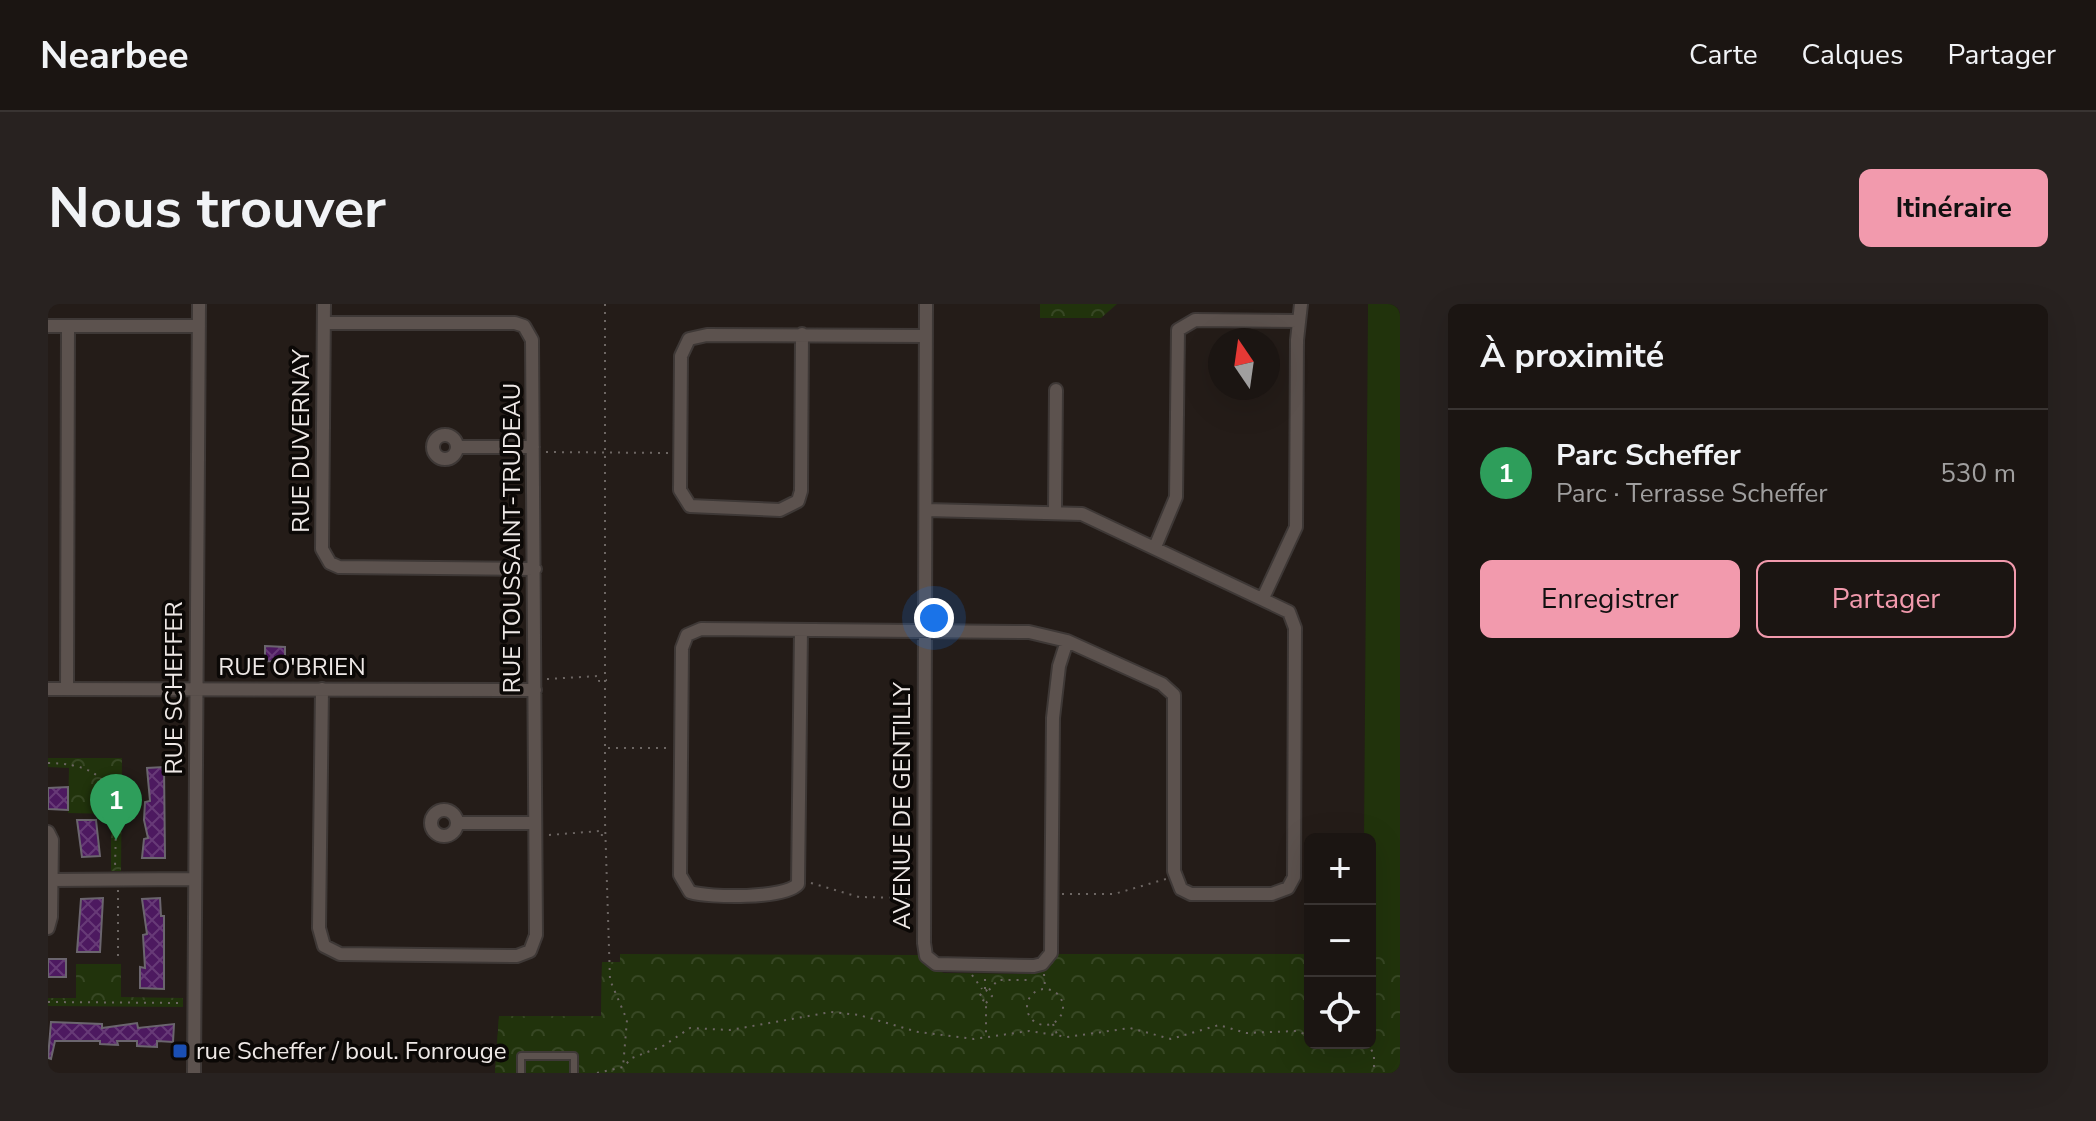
<!DOCTYPE html>
<html lang="fr">
<meta charset="utf-8">
<style>
:root{--surface:#1b1512;--page:#282220;--text:#f1f3f6;--muted:#a09f9f;--line:#393432;--accent:#f29aad}
body{margin:0;font-family:"Nunito Sans",sans-serif;background:var(--page);color:var(--text)}
.controls{position:absolute;right:24px;bottom:24px;display:grid;overflow:hidden;border-radius:12px;box-shadow:0 8px 32px #0002}
.controls button{width:72px;height:72px;display:grid;place-items:center;padding:0;border:0;border-bottom:2px solid var(--line);background:var(--surface);color:var(--text);font:40px sans-serif}
.compass{position:absolute;left:1160px;top:24px;width:72px;height:72px;border-radius:50%;background:var(--surface);box-shadow:0 8px 32px #0002;rotate:347deg}
.you{position:absolute;left:886px;top:314px;width:28px;height:28px;margin:-20px;border:6px solid #fff;border-radius:50%;background:#1a73e8;box-shadow:0 0 0 12px #1a73e833}
.badge{display:grid;place-items:center;width:52px;height:52px;border-radius:50%;background:var(--accent);color:#fff;font-size:26px;font-weight:700}
.pin{position:absolute;translate:-50% -66px;filter:drop-shadow(0 2px 4px #0008)}
.pin::after{content:'';position:absolute;top:42px;width:28px;height:24px;background:inherit;clip-path:polygon(0 0,100% 0,50% 100%)}
.list{margin:0;padding:0;list-style:none}
h2{display:flex;justify-content:space-between;align-items:center;height:104px;margin:0;padding:0 32px;font-size:34px}
h2 small{font-size:26px;font-weight:400;color:var(--muted)}
.list li{display:grid;grid-template-columns:52px 1fr auto;gap:24px;align-items:center;box-sizing:border-box;height:128px;padding:0 32px;border-top:2px solid var(--line)}
.list b{display:block;font-size:30px;white-space:nowrap}
.list p{margin:0;font-size:26px;white-space:nowrap;color:var(--muted)}
.list em{font-size:26px;font-style:normal;color:var(--muted)}
.actions{display:flex;gap:16px;padding:24px 32px}
.actions a{flex:1;padding:18px 0;border:2px solid var(--accent);border-radius:12px;text-align:center;font-size:28px;color:var(--accent)}
.actions .main{background:var(--accent);color:#111}
.icon{flex:none;width:44px;height:44px;fill:none;stroke:currentColor;stroke-width:2;stroke-linecap:round;stroke-linejoin:round}
.map{position:relative;flex:none;width:1352px;height:769px;overflow:hidden;border-radius:12px}
header{display:flex;align-items:center;gap:48px;box-sizing:border-box;height:112px;padding:0 40px;background:var(--surface);border-bottom:2px solid var(--line)}
header strong{font-size:38px}
nav{display:flex;gap:44px;margin-inline-start:auto;font-size:28px}
.intro{display:flex;align-items:center;justify-content:space-between;box-sizing:border-box;height:192px;padding:0 48px}
h1{margin:0;font-size:56px}
.button{padding:20px 36px;border-radius:12px;background:var(--accent);color:#111;font-size:28px;font-weight:700}
main{display:flex;gap:48px;padding:0 48px}
aside{flex:1;background:var(--surface);border-radius:12px;box-shadow:0 8px 32px #0002}
.map>svg:first-child{display:block}
.grass{fill:#21330c}
.park{fill:url(#park-crowns)}
.building{fill:url(#building-cross-hatch);stroke:#6b656e;stroke-width:2}
.lines{fill:none;stroke-linecap:round;stroke-linejoin:round}
.service-casing{stroke:#3e3836;stroke-width:10}
.minor-casing{stroke:#3e3836;stroke-width:16}
.path{stroke:#6d6663;stroke-width:2;stroke-dasharray:2 6;stroke-linecap:butt}
.service{stroke:#5c524e;stroke-width:6}
.minor{stroke:#5c524e;stroke-width:12}
.transit-dot{fill:#1a4fb4;stroke:#0b0806;stroke-width:3}
.labels{text-anchor:middle;stroke-width:7;stroke-linejoin:round;paint-order:stroke}
.street-label{font-size:24px;fill:#eee8e6;stroke:#0b0806}
.poi-label{font-size:24px;fill:#eee8e6;stroke:#0b0806;text-anchor:start}
</style>
<header>
<strong>Nearbee</strong>
<nav><a>Carte</a><a>Calques</a><a>Partager</a></nav>
</header>
<div class="intro"><h1>Nous trouver</h1><a class="button">Itinéraire</a></div>
<main>
<div class="map">
<svg width="1352" height="769" viewBox="0 0 1352 769">
<defs>
<pattern id="park-crowns" width="20" height="18" patternUnits="userSpaceOnUse" patternTransform="scale(2)"><rect width="20" height="18" fill="#21330c"/><path d="M2 6a3 3 0 1 1 6 0M12 15a3 3 0 1 1 6 0" fill="none" stroke="#374724"/></pattern>
<pattern id="building-cross-hatch" width="8" height="8" patternUnits="userSpaceOnUse" patternTransform="scale(2)"><rect width="8" height="8" fill="#4d1960"/><path d="M0 0l8 8M0 8l8-8" fill="none" stroke="#673a77"/></pattern>
</defs>
<rect width="100%" height="100%" fill="#241c18"/>
<!-- grass -->
<path class="grass" d="M1320,0H1352V769H447L451,712H553L554,658H572V650L602,744L1322,739V535H1316Z"/>
<!-- park -->
<path class="park" d="M992,0H1069L1053,14H992Z
M0,454H74L73,567H63V510L20,509L21,464L0,463Z
M572,650L870,651L878,662L896,669L985,670L1001,664L1011,650H1262V739H1322V650H1352V769H447L451,712H553L554,658H572Z
M28,660H73V693L135,694V703L0,702V694H28Z"/>
<!-- building -->
<path class="building" d="M217,342L237,343V358L217,357Z
M116,463L117,554H94L96,535L100,534L96,516L97,498L102,497L99,464Z
M20,483V506L0,505V484Z
M29,516H48L52,552L34,553Z
M55,594L52,648H29L33,595Z
M112,594L113,612H116V685L92,684V663L97,664L95,631L99,630L94,595Z
M0,655H18V673H0Z
M3,718L54,720V724L89,719L90,724L126,720L125,738L109,737V743L89,742V737H69L70,741L52,740V737H7L3,755L0,754Z"/>
<g class="lines">
<defs>
<path id="service" d="M473,769V752H526V769"/>
<path id="minor" d="M276,0L274,245L282,259L291,263L487,265
M878,0L876,639L878,652L888,660L986,662L994,660L1003,649L1005,414L1011,362L1019,337
M0,22H151
M754,30L753,187L750,197L732,206L642,202L632,186L633,52L641,35L659,31L878,32
M385 143a12 12 0 1 1 24 0a12 12 0 1 1-24 0Z
M409,143H485
M1007,206L1008,86
M1107,243L1128,193L1130,26L1147,16L1251,17
M1215,294L1248,223L1249,36L1253,0
M753,326L750,580C737,595 662,594 642,588L632,571L634,344L639,331L653,325L981,328L1019,337L1114,380L1126,391V567L1133,585L1143,590H1224L1240,584L1246,573L1247,324L1241,308L1034,210L878,206
M0,385L487,386
M19,385L20,22
M274,385L271,624L276,642L292,650L469,652L482,647L488,631L484,36L476,22L467,19H276
M383 519a13 13 0 1 1 26 0a13 13 0 1 1-26 0Z
M409,519H487
M0,528L4,536L3,613L0,624
M3,576L147,575
M146,769L151,0"/>
</defs>
<!-- service casing -->
<use href="#service" class="service-casing"/>
<!-- minor casing -->
<use href="#minor" class="minor-casing"/>
<!-- path -->
<path class="path" d="M557,0V518L562,676L579,716L575,763
M498,148L620,149
M499,375L551,372V377L559,376
M560,444H622
M0,459C76,460 68,505 67,564
M501,531L552,527V531H558
M763,579L811,593L863,594
M70,586V653
M1014,590H1066L1118,575
M996,670L997,683
M924,671L934,685
M979 703a18 18 0 1 1 36 0a18 18 0 1 1-36 0Z
M937,685V671
M941,686L950,676H979
M0,698L135,699
M938,699L944,692L938,686L931,692L938,699V733
M1005,720L1010,733
M1319,739L1326,750V769
M549,769L575,763L584,754L615,742L642,724L682,726L783,708L811,711L870,728L926,735L981,727L1019,733L1082,724L1123,735L1171,721L1198,729L1248,727L1262,732"/>
<!-- service -->
<use href="#service" class="service"/>
<!-- minor -->
<use href="#minor" class="minor"/>
</g>
<!-- markers -->
<rect class="transit-dot" x="124" y="739" width="16" height="16" rx="4"/>
<g class="labels">
<!-- street labels -->
<g class="street-label">
<text transform="translate(253 137) rotate(-90)" y="8">RUE DUVERNAY</text>
<text transform="translate(464 234) rotate(-90)" y="8">RUE TOUSSAINT-TRUDEAU</text>
<text x="244" y="371">RUE O'BRIEN</text>
<text transform="translate(126 384) rotate(-90)" y="8">RUE SCHEFFER</text>
<text transform="translate(854 502) rotate(-90)" y="8">AVENUE DE GENTILLY</text>
</g>
<!-- poi labels -->
<g class="poi-label">
<text x="148" y="755">rue Scheffer / boul. Fonrouge</text>
</g>
</g>
</svg>
<div class="controls">
<button>+</button>
<button>−</button>
<button><svg class="icon" aria-label="locate" viewBox="0 0 24 24"><circle cx="12" cy="12" r="6"/><path d="M12 2v4M12 18v4M2 12h4M18 12h4"/></svg></button>
</div>
<svg class="compass" viewBox="-18 -18 36 36"><path d="M0-13l5 13h-10z" fill="#e53935"/><path d="M0 13l5-13h-10z" fill="#a09f9f"/></svg>
<div class="you"></div>
<div class="pin badge" style="left:68px;top:536px;background:#2e9e5b">1</div>
</div>
<aside>
<h2>À proximité<small></small></h2>
<ul class="list">
<li><span class="badge" style="background:#2e9e5b">1</span><div><b>Parc Scheffer</b><p>Parc · Terrasse Scheffer</p></div><em>530 m</em></li>
</ul>
<div class="actions"><a class="main">Enregistrer</a><a>Partager</a></div>
</aside>
</main>
